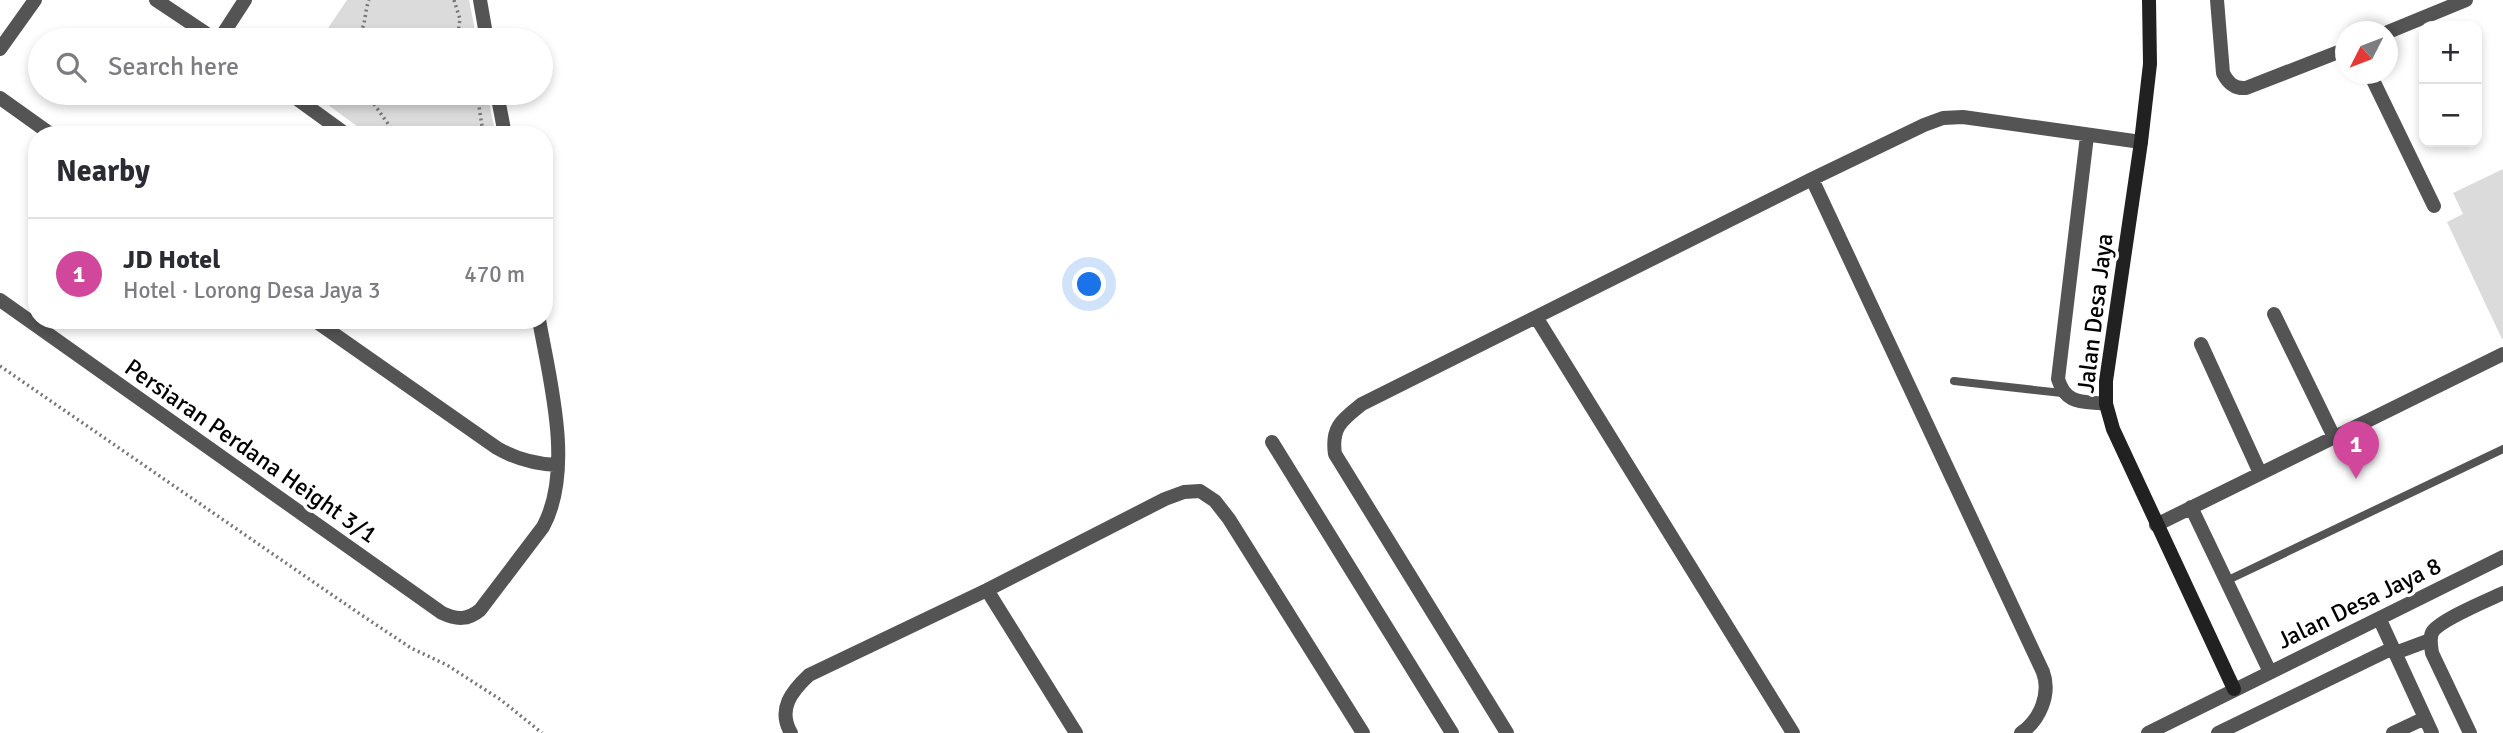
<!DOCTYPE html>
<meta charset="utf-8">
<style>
:root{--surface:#fff;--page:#f2f2f3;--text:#2b2b33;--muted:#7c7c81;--line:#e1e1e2;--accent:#111827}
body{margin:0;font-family:Signika,sans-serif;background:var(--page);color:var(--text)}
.controls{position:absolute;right:21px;top:21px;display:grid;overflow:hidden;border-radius:14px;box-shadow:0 4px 10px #0003}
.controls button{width:63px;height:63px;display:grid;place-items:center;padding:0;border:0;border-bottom:2px solid var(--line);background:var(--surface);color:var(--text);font:35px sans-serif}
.compass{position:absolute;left:2335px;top:21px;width:63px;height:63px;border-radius:50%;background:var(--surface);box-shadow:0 4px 10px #0003;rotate:228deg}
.you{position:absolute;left:1090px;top:285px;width:24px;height:24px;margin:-18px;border:5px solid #fff;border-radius:50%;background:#1a73e8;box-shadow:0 0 0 10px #1a73e833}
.badge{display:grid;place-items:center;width:46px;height:46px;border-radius:50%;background:var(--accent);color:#fff;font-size:23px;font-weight:700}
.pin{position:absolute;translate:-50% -58px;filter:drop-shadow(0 2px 4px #0008)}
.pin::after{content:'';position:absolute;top:37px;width:24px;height:21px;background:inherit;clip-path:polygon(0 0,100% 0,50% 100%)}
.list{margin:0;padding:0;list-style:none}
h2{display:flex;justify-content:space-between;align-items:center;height:91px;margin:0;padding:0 28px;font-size:30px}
h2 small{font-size:23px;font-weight:400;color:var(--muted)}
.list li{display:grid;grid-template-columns:46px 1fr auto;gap:21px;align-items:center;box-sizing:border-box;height:112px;padding:0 28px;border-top:2px solid var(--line)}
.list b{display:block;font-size:26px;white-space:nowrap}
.list p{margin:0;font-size:23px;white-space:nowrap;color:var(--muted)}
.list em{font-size:23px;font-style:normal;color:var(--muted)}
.icon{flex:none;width:38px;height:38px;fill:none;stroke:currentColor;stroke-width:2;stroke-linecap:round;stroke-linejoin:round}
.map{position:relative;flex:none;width:2503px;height:733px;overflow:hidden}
.search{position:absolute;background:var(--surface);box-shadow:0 4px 10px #0003;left:28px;top:28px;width:525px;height:77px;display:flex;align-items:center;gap:18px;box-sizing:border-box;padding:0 24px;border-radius:38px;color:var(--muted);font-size:26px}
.panel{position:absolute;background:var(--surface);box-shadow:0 4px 10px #0003;left:28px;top:126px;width:525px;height:203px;border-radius:28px}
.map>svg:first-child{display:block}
.green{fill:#dbdbdb}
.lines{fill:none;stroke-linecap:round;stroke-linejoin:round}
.path{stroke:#767676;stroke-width:3.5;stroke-dasharray:2 3.5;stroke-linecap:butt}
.lane{stroke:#545454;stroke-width:8}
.street{stroke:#545454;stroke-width:14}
.secondary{stroke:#212121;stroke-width:14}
.labels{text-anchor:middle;stroke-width:7;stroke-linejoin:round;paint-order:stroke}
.street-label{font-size:24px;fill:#000;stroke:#fff}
</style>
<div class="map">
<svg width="2503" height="733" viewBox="0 0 2503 733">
<rect width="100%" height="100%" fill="#fff"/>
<!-- green -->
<path class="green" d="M347,0H469L477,40H320Z
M312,93H487L496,135H369Z
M2503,169V338L2502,339L2447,222L2463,214L2453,193Z"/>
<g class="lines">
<!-- path -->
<path class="path" d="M454,0L460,19L457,40
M352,40C368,30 363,15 369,0
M343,93L374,104L396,135
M476,135L482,126L477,93
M0,366L357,612L411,648L447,665L501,700L542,733"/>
<!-- lane -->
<path class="lane" d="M1954,381L2062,393
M2226,581L2503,449"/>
<!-- street -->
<path class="street" d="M156,0L216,40
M480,0L487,40
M2217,0L2223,73C2228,83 2234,89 2246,88L2346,49
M2388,32L2466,0
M219,40L245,0
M0,49L35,0
M2370,74L2434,206
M289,93L347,135
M497,93L505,135
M0,98L52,135
M2087,136L2058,379C2066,405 2082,401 2106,404
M1812,179L2043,672C2051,694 2040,720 2021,733
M0,300L442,613C457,620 468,620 480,610L543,527C574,470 550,381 539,320
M2274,314L2334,437
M1536,317L1793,733
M314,320L497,448C516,459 534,464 557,465
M2201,344L2260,473
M1272,442L1452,733
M2191,507L2270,672
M2156,525L2503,354
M987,590L1076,733
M2380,620L2432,733
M2395,653L2430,640
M791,733C777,709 792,691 809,675L987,590L1165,499L1184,492L1200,491L1215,501L1229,519L1363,733
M1507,733L1335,454C1331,427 1342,420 1362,404L1812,179L1924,125L1943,118L1963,117L2141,142
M2148,733L2503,557
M2218,733L2393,648
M2393,733L2425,718
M2470,733L2432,653C2431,645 2429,637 2433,631C2442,619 2488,600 2503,593"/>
<!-- secondary -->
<path class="secondary" d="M2149,0L2150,64L2141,142L2106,381V404L2113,429L2234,689"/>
</g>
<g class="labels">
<!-- street labels -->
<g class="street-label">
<text transform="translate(2095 313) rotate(-83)" y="8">Jalan Desa Jaya</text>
<text transform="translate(251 451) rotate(35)" y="8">Persiaran Perdana Height 3/1</text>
<text transform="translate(2359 603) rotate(-26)" y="8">Jalan Desa Jaya 8</text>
</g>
</g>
</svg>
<div class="controls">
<button>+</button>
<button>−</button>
</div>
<svg class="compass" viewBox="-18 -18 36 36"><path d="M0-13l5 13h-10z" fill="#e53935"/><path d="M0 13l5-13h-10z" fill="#7c7c81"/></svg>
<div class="you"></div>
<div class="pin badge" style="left:2356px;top:479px;background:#d1479c">1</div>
<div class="search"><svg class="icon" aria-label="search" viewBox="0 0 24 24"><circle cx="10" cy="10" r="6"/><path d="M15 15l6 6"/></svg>Search here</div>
<section class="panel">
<h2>Nearby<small></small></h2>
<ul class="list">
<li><span class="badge" style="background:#d1479c">1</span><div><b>JD Hotel</b><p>Hotel · Lorong Desa Jaya 3</p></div><em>470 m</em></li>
</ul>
</section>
</div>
